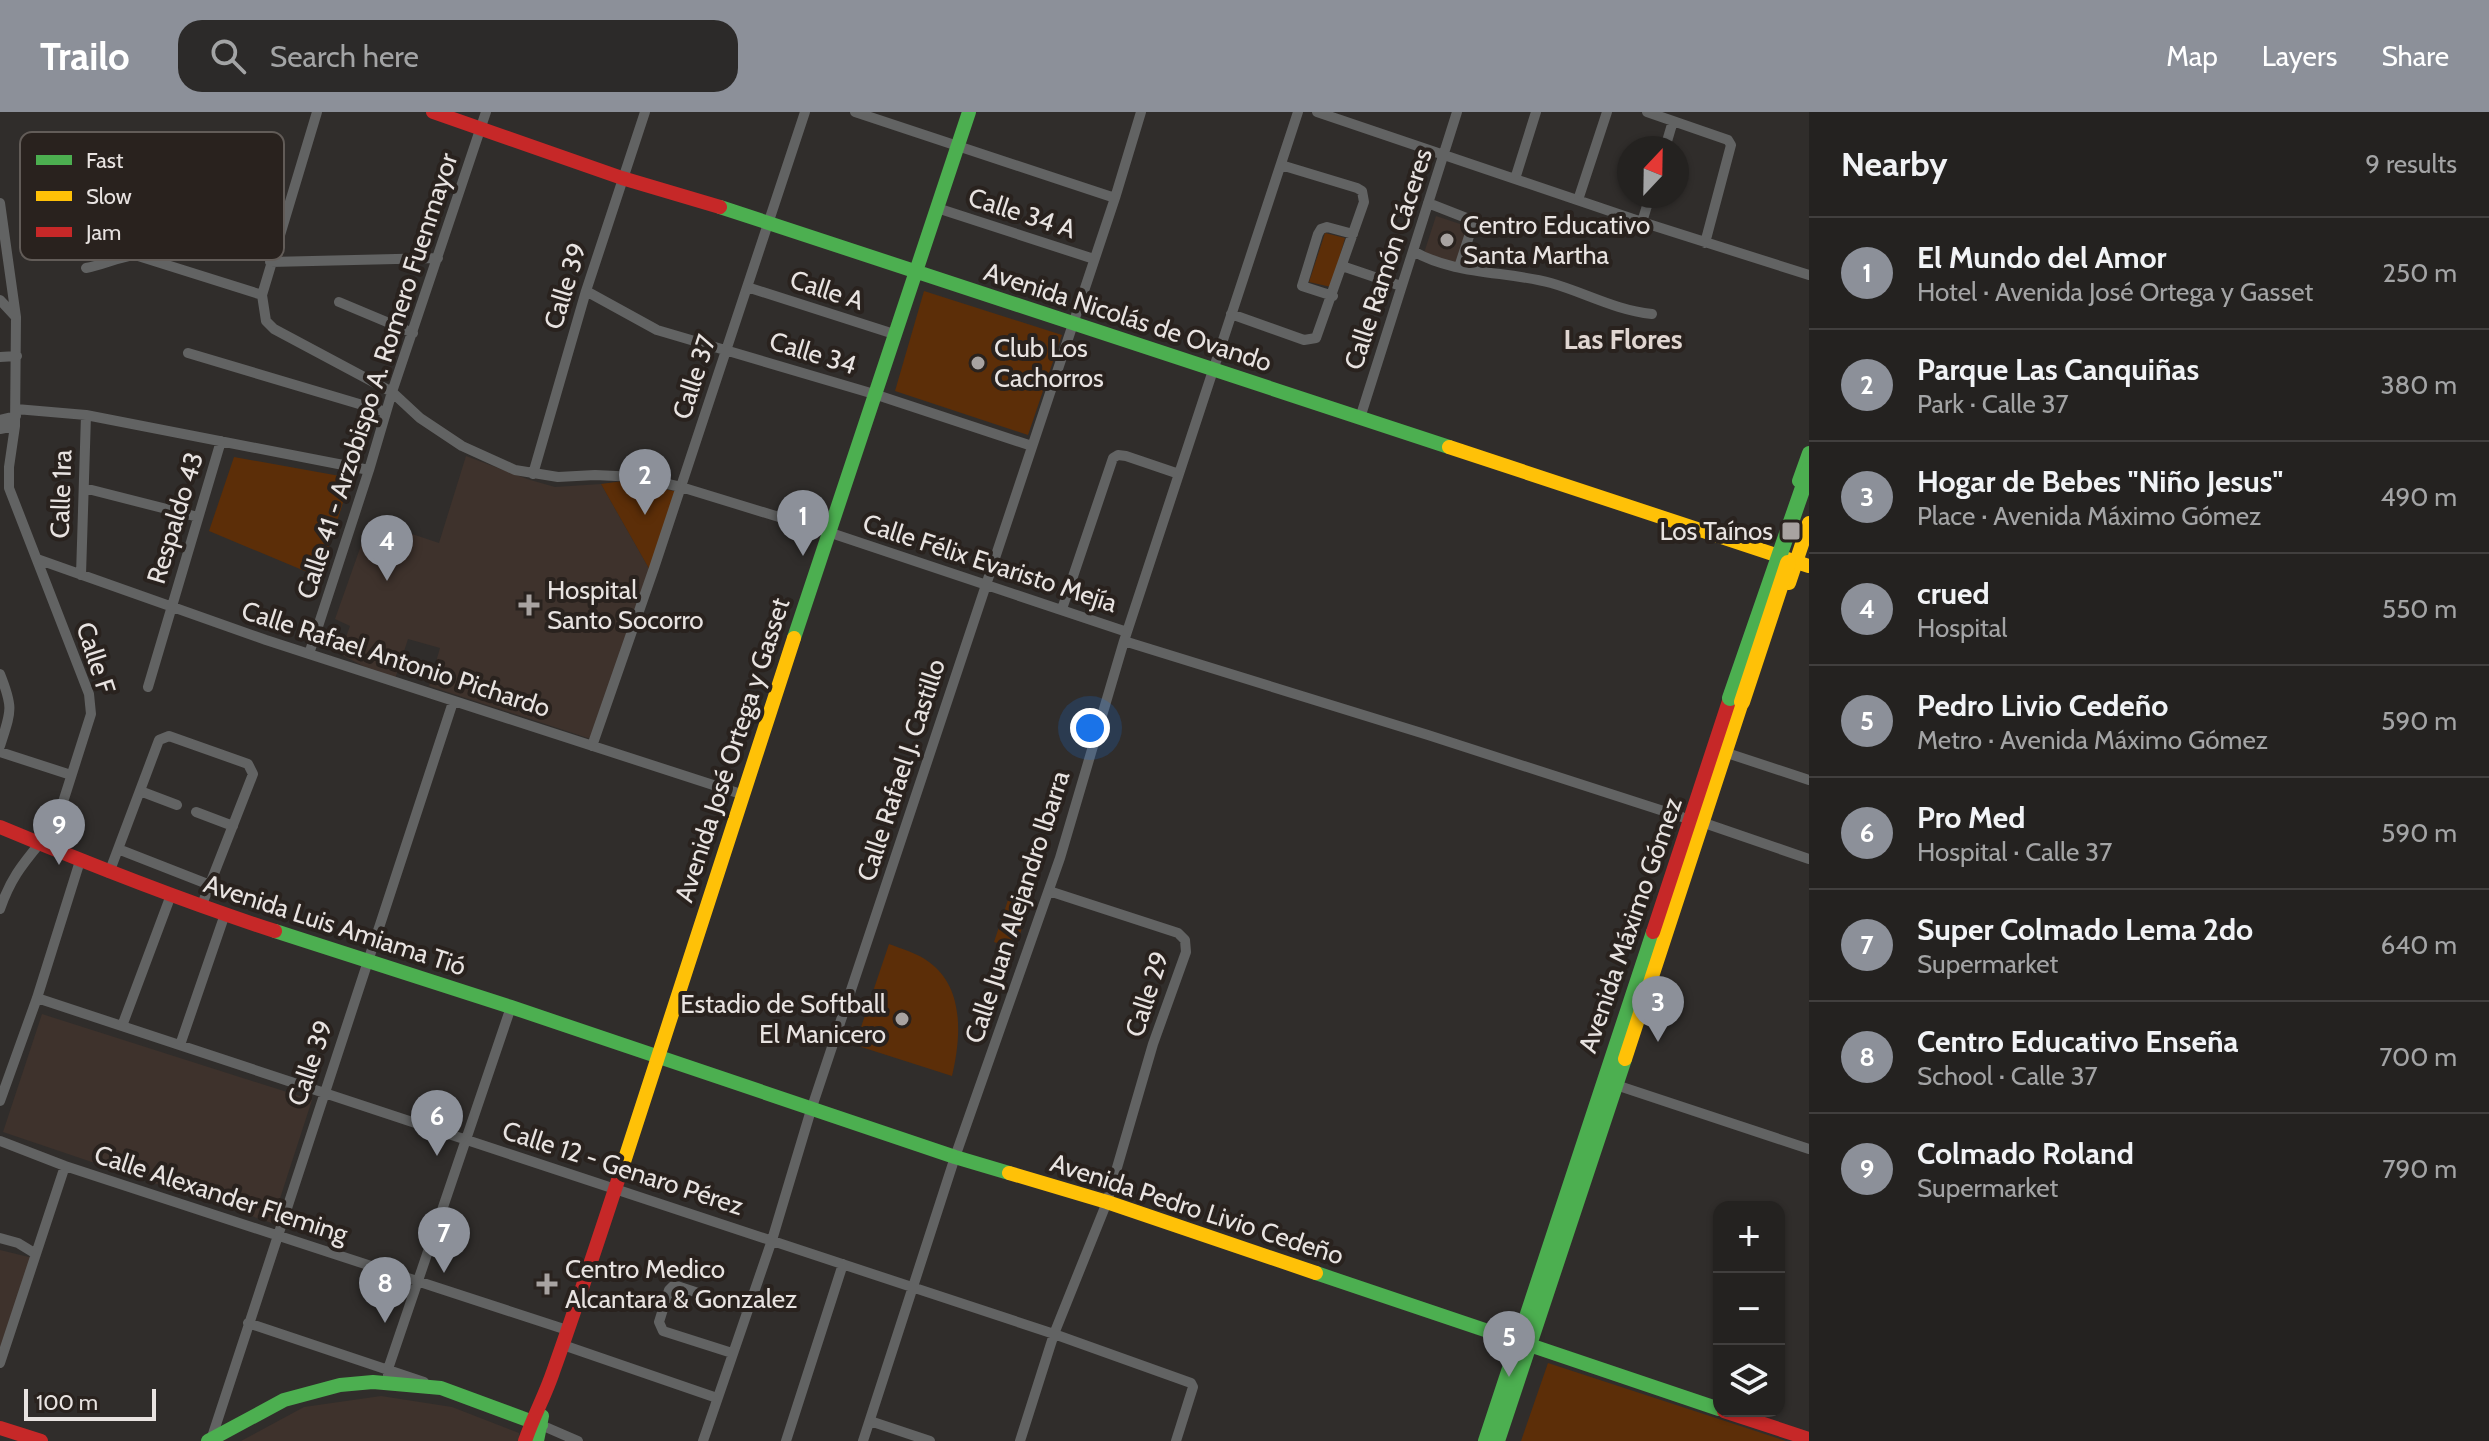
<!DOCTYPE html>
<meta charset="utf-8">
<style>
:root{--surface:#242220;--page:#2c2a29;--text:#f1f3f6;--muted:#a3a4a5;--line:#413f3e;--accent:#8c9099}
body{margin:0;font-family:Cabin,sans-serif;background:var(--page);color:var(--text)}
.controls{position:absolute;right:24px;bottom:24px;display:grid;overflow:hidden;border-radius:16px;box-shadow:0 2px 6px #0004}
.controls button{width:72px;height:72px;display:grid;place-items:center;padding:0;border:0;border-bottom:2px solid var(--line);background:var(--surface);color:var(--text);font:40px sans-serif}
.compass{position:absolute;left:1617px;top:24px;width:72px;height:72px;border-radius:50%;background:var(--surface);box-shadow:0 2px 6px #0004;rotate:22deg}
.scale{position:absolute;left:24px;bottom:20px;width:132px;box-sizing:border-box;padding-left:8px;border:4px solid #e8e3e1;border-top:0;font-size:22px;line-height:28px;white-space:nowrap;color:#e8e3e1;-webkit-text-stroke:6px #29221e;paint-order:stroke}
.you{position:absolute;left:1090px;top:616px;width:28px;height:28px;margin:-20px;border:6px solid #fff;border-radius:50%;background:#1a73e8;box-shadow:0 0 0 12px #1a73e833}
.badge{display:grid;place-items:center;width:52px;height:52px;border-radius:50%;background:var(--accent);color:#fff;font-size:26px;font-weight:700}
.pin{position:absolute;translate:-50% -66px;filter:drop-shadow(0 2px 4px #0008)}
.pin::after{content:'';position:absolute;top:42px;width:28px;height:24px;background:inherit;clip-path:polygon(0 0,100% 0,50% 100%)}
.list{margin:0;padding:0;list-style:none}
h2{display:flex;justify-content:space-between;align-items:center;height:104px;margin:0;padding:0 32px;font-size:34px}
h2 small{font-size:26px;font-weight:400;color:var(--muted)}
.list li{display:grid;grid-template-columns:52px 1fr auto;gap:24px;align-items:center;box-sizing:border-box;height:112px;padding:0 32px;border-top:2px solid var(--line)}
.list b{display:block;font-size:30px;white-space:nowrap}
.list p{margin:0;font-size:26px;white-space:nowrap;color:var(--muted)}
.list em{font-size:26px;font-style:normal;color:var(--muted)}
.icon{flex:none;width:44px;height:44px;fill:none;stroke:currentColor;stroke-width:2;stroke-linecap:round;stroke-linejoin:round}
.map{position:relative;flex:none;width:1809px;height:1329px;overflow:hidden}
header{display:flex;align-items:center;gap:48px;box-sizing:border-box;height:112px;padding:0 40px;background:var(--accent);color:#fff}
header strong{font-size:38px}
nav{display:flex;gap:44px;margin-inline-start:auto;font-size:28px}
.search{width:560px;height:72px;background:var(--page);display:flex;align-items:center;gap:20px;box-sizing:border-box;padding:0 28px;border-radius:24px;color:var(--muted);font-size:30px}
main{display:flex}
aside{flex:1;background:var(--surface)}
.map>svg:first-child{display:block}
.built{fill:#3e322c}
.green{fill:#5c2e08}
.lines{fill:none;stroke-linecap:round;stroke-linejoin:round}
.street{stroke:#626363;stroke-width:10}
.fast{stroke:#4caf50;stroke-width:14}
.slow{stroke:#ffc107;stroke-width:14}
.jam{stroke:#c62828;stroke-width:14}
.fast-bridge{stroke:#4caf50;stroke-width:16}
.slow-bridge{stroke:#ffc107;stroke-width:16}
.poi-dot{fill:#a8a3a1;stroke:#29221e;stroke-width:3}
.labels{text-anchor:middle;stroke-width:8;stroke-linejoin:round;paint-order:stroke}
.street-label{font-size:26px;fill:#e8e3e1;stroke:#29221e}
.poi-label{font-size:26px;fill:#e8e3e1;stroke:#29221e;text-anchor:start}
.neighbourhood-label{font-size:28px;font-weight:bold;fill:#e0d6d1;stroke:#29221e}
.key{fill:#29221e;stroke:#625c58;stroke-width:2}
.key-label{font-size:22px;fill:#e8e3e1}
</style>
<header>
<strong>Trailo</strong>
<div class="search"><svg class="icon" aria-label="search" viewBox="0 0 24 24"><circle cx="10" cy="10" r="6"/><path d="M15 15l6 6"/></svg>Search here</div>
<nav><a>Map</a><a>Layers</a><a>Share</a></nav>
</header>
<main>
<div class="map">
<svg width="1809" height="1329" viewBox="0 0 1809 1329">
<rect width="100%" height="100%" fill="#302d2b"/>
<!-- built -->
<path class="built" d="M1436,104L1469,115L1457,152L1424,141Z
M466,344L527,367L555,375L601,372L651,460L594,628L429,574L440,536L408,527L394,570L340,542L350,514L335,507L370,408L439,431Z
M42,902L312,988L272,1111L3,1020Z
M0,1138L33,1146L0,1244Z
M381,1284L452,1295L519,1321L520,1329H241L304,1295Z"/>
<!-- green -->
<path class="green" d="M1325,121L1345,126L1331,175L1309,170Z
M924,179L1062,223L1028,323L895,279Z
M234,345L351,366L319,465L209,419Z
M623,369L679,380L651,460L601,372Z
M1009,785L1030,792L1015,837L994,830Z
M889,832C902,837 917,841 929,850C965,876 961,926 952,964L855,933Z
M1548,1251L1786,1329H1521Z"/>
<g class="lines">
<!-- street -->
<path class="street" d="M317,0L262,183L266,209L274,217L392,280L420,306L462,334L515,358L558,365L595,363L637,365L681,375L828,420L1127,520
M855,0L1115,86
M1317,0L1642,110L1809,163
M1647,0L1728,28L1731,33L1705,131
M1665,36L1673,9
M1515,67L1536,0
M1578,88L1607,0
M0,91L16,205L15,314L9,355V376L89,582L91,602L49,734
M1428,91L1474,109L1459,155
M937,96L1094,147
M1642,110L1650,84
M1413,139C1454,163 1507,159 1551,171C1586,181 1615,198 1652,202
M270,150L438,146
M1342,154L1401,174
M86,156C103,153 118,145 135,143L262,183
M747,175L894,222
M586,179L657,218L874,282L1032,334
M1333,184L1302,174L1318,122L1321,117L1327,115L1353,122
M0,188L15,204
M339,190L413,221
M1231,202L1304,228L1316,226L1364,90L1362,79L1357,76L1281,53
M188,241L386,300
M0,245L17,244
M16,297L86,303L369,358
M1360,306L1457,0
M0,308L16,304
M0,317L15,314
M533,362L586,179L645,0
M84,376L198,405
M37,447L266,528L744,683
M81,463L86,303
M1062,497L1113,346L1118,343L1126,344L1179,362
M1124,529L1428,623L1682,705
M309,542L369,358L392,280L486,0
M0,562C14,597 11,599 0,634
M148,575L221,329
M592,634L654,456L805,0
M0,640L71,663
M1733,643L1809,668
M140,679L177,693
M196,700L233,714
M1710,713L1809,747
M118,737L210,773
M109,761L159,628L169,624L248,652L253,662L201,795
M0,797C10,768 21,754 40,731
M37,886L1054,1222L1191,1271L1193,1275L1176,1329
M122,914L171,783
M180,933L225,802
M1616,973L1809,1037
M0,989L37,886L80,749
M0,1029L65,1054L567,1218
M0,1126L18,1131L36,1142
M248,1211L424,1270
M563,1233L717,1286
M732,1241L663,1219L659,1210L669,1178L673,1174H677L747,1197
M0,1251L65,1054
M388,1270V1257L511,895
M870,1309L930,1329
M541,1313L578,1329
M211,1328L453,590
M703,1329L772,1128L811,998L1115,86L1141,0
M786,1329L843,1152
M863,1329L955,1045L1060,746L1124,529L1298,0
M1020,1329L1054,1222L1107,1090L1153,932L1186,840L1185,828L1178,821L1049,779"/>
<!-- fast -->
<path class="fast" d="M720,95L1449,335
M1799,369L1809,341
M794,526L969,0
M275,819L511,895L955,1045L1009,1061
M1316,1161L1719,1297
M208,1329L284,1288L340,1273L373,1270L441,1276L541,1313
M537,1329L542,1304
M1485,1329L1653,820
M1498,1329L1625,947"/>
<!-- slow -->
<path class="slow" d="M1449,335L1809,454
M1789,471L1809,411
M1625,947L1742,590
M621,1059L794,526
M1009,1061L1107,1090L1316,1161"/>
<!-- jam -->
<path class="jam" d="M433,0L622,66L720,95
M0,715C91,753 182,789 275,819
M1653,820L1730,586
M1724,1299L1809,1327
M0,1316L41,1329
M525,1329C533,1305 545,1284 553,1260C577,1193 599,1126 621,1059"/>
<!-- fast-bridge -->
<path class="fast-bridge" d="M1730,586L1809,358"/>
<!-- slow-bridge -->
<path class="slow-bridge" d="M1742,590L1788,451"/>
</g>
<!-- markers -->
<g class="poi-dot">
<circle cx="1447" cy="128" r="8"/>
<circle cx="978" cy="251" r="8"/>
<rect x="1781" y="409" width="20" height="20" rx="4"/>
<path d="M525 481h8v8h8v8h-8v8h-8v-8h-8v-8h8z"/>
<circle cx="902" cy="907" r="8"/>
<path d="M543 1160h8v8h8v8h-8v8h-8v-8h-8v-8h8z"/>
</g>
<g class="labels">
<!-- street labels -->
<g class="street-label">
<text transform="translate(1022 101) rotate(18)" y="9">Calle 34 A</text>
<text transform="translate(1388 147) rotate(-72)" y="9">Calle Ramón Cáceres</text>
<text transform="translate(565 174) rotate(-73)" y="9">Calle 39</text>
<text transform="translate(827 178) rotate(18)" y="9">Calle A</text>
<text transform="translate(1128 205) rotate(18)" y="9">Avenida Nicolás de Ovando</text>
<text transform="translate(813 241) rotate(17)" y="9">Calle 34</text>
<text transform="translate(377 264) rotate(-72)" y="9">Calle 41 - Arzobispo A. Romero Fuenmayor</text>
<text transform="translate(694 265) rotate(-72)" y="9">Calle 37</text>
<text transform="translate(61 382) rotate(-88)" y="9">Calle 1ra</text>
<text transform="translate(175 406) rotate(-73)" y="9">Respaldo 43</text>
<text transform="translate(990 451) rotate(18)" y="9">Calle Félix Evaristo Mejía</text>
<text transform="translate(96 546) rotate(72)" y="9">Calle F</text>
<text transform="translate(396 547) rotate(18)" y="9">Calle Rafael Antonio Pichardo</text>
<text transform="translate(732 638) rotate(-72)" y="9">Avenida José Ortega y Gasset</text>
<text transform="translate(901 658) rotate(-72)" y="9">Calle Rafael J. Castillo</text>
<text transform="translate(1017 795) rotate(-72)" y="9">Calle Juan Alejandro lbarra</text>
<text transform="translate(335 813) rotate(18)" y="9">Avenida Luis Amiama Tió</text>
<text transform="translate(1630 813) rotate(-71)" y="9">Avenida Máximo Gómez</text>
<text transform="translate(1147 882) rotate(-72)" y="9">Calle 29</text>
<text transform="translate(310 951) rotate(-71)" y="9">Calle 39</text>
<text transform="translate(623 1056) rotate(18)" y="9">Calle 12 - Genaro Pérez</text>
<text transform="translate(221 1082) rotate(18)" y="9">Calle Alexander Fleming</text>
<text transform="translate(1197 1097) rotate(18)" y="9">Avenida Pedro Livio Cedeño</text>
</g>
<!-- poi labels -->
<g class="poi-label">
<text x="1463" y="122">Centro Educativo<tspan x="1463" dy="30">Santa Martha</tspan></text>
<text x="994" y="245">Club Los<tspan x="994" dy="30">Cachorros</tspan></text>
<text x="1773" y="428" text-anchor="end">Los Taínos</text>
<text x="547" y="487">Hospital<tspan x="547" dy="30">Santo Socorro</tspan></text>
<text x="886" y="901" text-anchor="end">Estadio de Softball<tspan x="886" dy="30">El Manicero</tspan></text>
<text x="565" y="1166">Centro Medico<tspan x="565" dy="30">Alcantara &amp; Gonzalez</tspan></text>
</g>
<!-- neighbourhood labels -->
<g class="neighbourhood-label">
<text x="1623" y="237">Las Flores</text>
</g>
</g>
<!-- legend -->
<rect x="20" y="20" width="264" height="128" rx="12" class="key"/>
<rect x="36" y="43" width="36" height="10" fill="#4caf50"/>
<rect x="36" y="79" width="36" height="10" fill="#ffc107"/>
<rect x="36" y="115" width="36" height="10" fill="#c62828"/>
<g class="key-label">
<text x="86" y="56">Fast</text>
<text x="86" y="92">Slow</text>
<text x="86" y="128">Jam</text>
</g>
</svg>
<div class="controls">
<button>+</button>
<button>−</button>
<button><svg class="icon" aria-label="layers" viewBox="0 0 24 24"><path d="M12 4l9 5-9 5-9-5zM3 14l9 5 9-5"/></svg></button>
</div>
<svg class="compass" viewBox="-18 -18 36 36"><path d="M0-13l5 13h-10z" fill="#e53935"/><path d="M0 13l5-13h-10z" fill="#a3a4a5"/></svg>
<div class="scale">100 m</div>
<div class="you"></div>
<div class="pin badge" style="left:803px;top:444px">1</div>
<div class="pin badge" style="left:645px;top:403px">2</div>
<div class="pin badge" style="left:1658px;top:930px">3</div>
<div class="pin badge" style="left:387px;top:469px">4</div>
<div class="pin badge" style="left:1509px;top:1265px">5</div>
<div class="pin badge" style="left:437px;top:1044px">6</div>
<div class="pin badge" style="left:444px;top:1161px">7</div>
<div class="pin badge" style="left:385px;top:1211px">8</div>
<div class="pin badge" style="left:59px;top:753px">9</div>
</div>
<aside>
<h2>Nearby<small>9 results</small></h2>
<ul class="list">
<li><span class="badge">1</span><div><b>El Mundo del Amor</b><p>Hotel · Avenida José Ortega y Gasset</p></div><em>250 m</em></li>
<li><span class="badge">2</span><div><b>Parque Las Canquiñas</b><p>Park · Calle 37</p></div><em>380 m</em></li>
<li><span class="badge">3</span><div><b>Hogar de Bebes &quot;Niño Jesus&quot;</b><p>Place · Avenida Máximo Gómez</p></div><em>490 m</em></li>
<li><span class="badge">4</span><div><b>crued</b><p>Hospital</p></div><em>550 m</em></li>
<li><span class="badge">5</span><div><b>Pedro Livio Cedeño</b><p>Metro · Avenida Máximo Gómez</p></div><em>590 m</em></li>
<li><span class="badge">6</span><div><b>Pro Med</b><p>Hospital · Calle 37</p></div><em>590 m</em></li>
<li><span class="badge">7</span><div><b>Super Colmado Lema 2do</b><p>Supermarket</p></div><em>640 m</em></li>
<li><span class="badge">8</span><div><b>Centro Educativo Enseña</b><p>School · Calle 37</p></div><em>700 m</em></li>
<li><span class="badge">9</span><div><b>Colmado Roland</b><p>Supermarket</p></div><em>790 m</em></li>
</ul>
</aside>
</main>
